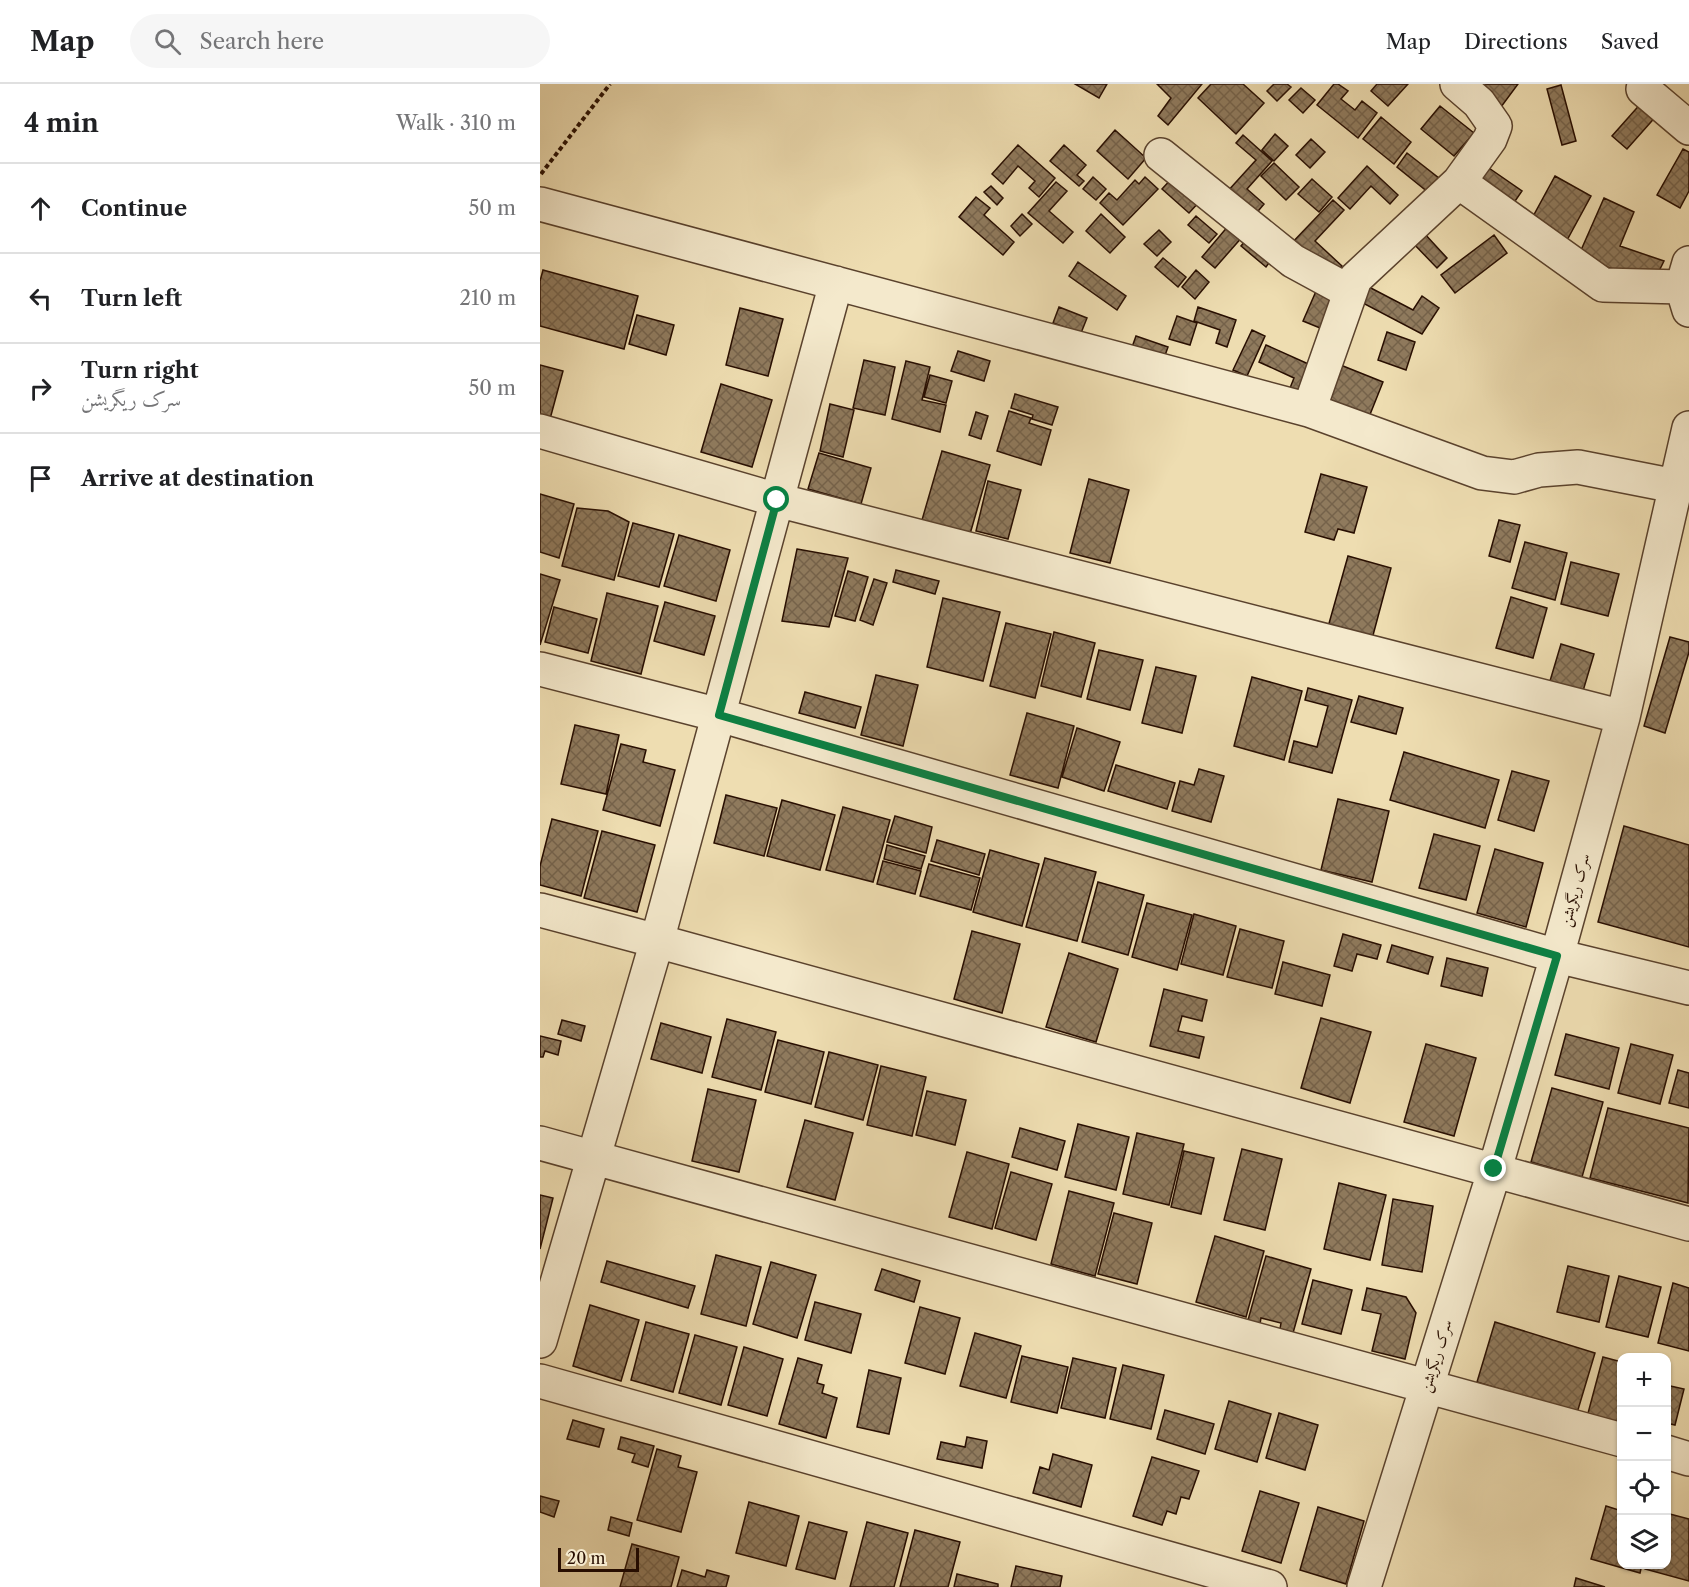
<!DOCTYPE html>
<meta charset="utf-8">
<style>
:root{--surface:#fff;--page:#f6f6f6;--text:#202124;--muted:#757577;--line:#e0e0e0}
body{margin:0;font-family:"Libre Caslon Text",Amiri,serif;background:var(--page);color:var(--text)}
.controls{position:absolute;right:18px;bottom:18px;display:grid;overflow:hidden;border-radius:12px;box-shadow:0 2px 4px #0004}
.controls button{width:54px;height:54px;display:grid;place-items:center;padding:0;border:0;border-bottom:2px solid var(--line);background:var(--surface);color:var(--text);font:30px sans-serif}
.scale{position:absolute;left:18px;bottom:15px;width:81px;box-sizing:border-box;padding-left:6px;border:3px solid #280e01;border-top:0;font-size:16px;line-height:21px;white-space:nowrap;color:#280e01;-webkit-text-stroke:4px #f4e9cc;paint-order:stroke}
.stop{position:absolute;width:18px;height:18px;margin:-14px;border:4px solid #0b8043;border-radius:50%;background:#fff}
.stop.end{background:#0b8043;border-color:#fff;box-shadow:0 2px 6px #0008}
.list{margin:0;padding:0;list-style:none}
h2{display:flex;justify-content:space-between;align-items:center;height:78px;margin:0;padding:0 24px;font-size:26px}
h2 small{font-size:20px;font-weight:400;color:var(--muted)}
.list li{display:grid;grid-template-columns:39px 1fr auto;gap:18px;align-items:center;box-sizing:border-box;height:90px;padding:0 24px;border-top:2px solid var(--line)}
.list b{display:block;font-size:22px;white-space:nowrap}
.list p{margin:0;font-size:20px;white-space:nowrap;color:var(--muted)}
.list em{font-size:20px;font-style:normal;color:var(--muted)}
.icon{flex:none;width:33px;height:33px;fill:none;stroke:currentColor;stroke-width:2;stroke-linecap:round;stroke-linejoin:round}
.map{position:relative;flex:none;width:1149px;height:1503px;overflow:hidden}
header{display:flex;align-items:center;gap:36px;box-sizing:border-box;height:84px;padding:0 30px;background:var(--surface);border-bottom:2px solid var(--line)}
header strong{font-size:28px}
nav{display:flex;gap:33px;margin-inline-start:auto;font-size:21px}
.search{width:420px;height:54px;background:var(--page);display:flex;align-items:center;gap:15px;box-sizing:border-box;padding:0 21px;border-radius:33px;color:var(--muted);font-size:22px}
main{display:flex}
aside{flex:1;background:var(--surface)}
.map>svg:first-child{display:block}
.building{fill:url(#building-cross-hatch);stroke:#280e01;stroke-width:1.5}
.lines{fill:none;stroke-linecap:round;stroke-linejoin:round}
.minor-casing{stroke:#5a422d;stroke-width:36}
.path{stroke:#280e01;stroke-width:4;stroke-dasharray:4.5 3;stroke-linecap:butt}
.minor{stroke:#f4e9cc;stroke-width:33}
.route{stroke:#0b8043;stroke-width:8}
.labels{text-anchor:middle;stroke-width:4.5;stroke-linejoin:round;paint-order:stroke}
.street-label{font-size:15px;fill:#280e01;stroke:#f4e9cc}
</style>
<header>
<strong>Map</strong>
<div class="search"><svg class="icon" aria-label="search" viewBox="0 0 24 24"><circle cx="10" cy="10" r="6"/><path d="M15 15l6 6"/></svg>Search here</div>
<nav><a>Map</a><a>Directions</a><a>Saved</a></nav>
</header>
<main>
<aside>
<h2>4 min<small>Walk · 310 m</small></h2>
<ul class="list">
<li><svg class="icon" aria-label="ahead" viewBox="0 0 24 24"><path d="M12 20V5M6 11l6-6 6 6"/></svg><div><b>Continue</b></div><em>50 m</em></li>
<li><svg class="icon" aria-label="left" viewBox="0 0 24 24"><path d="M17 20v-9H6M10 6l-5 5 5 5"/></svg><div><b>Turn left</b></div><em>210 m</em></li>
<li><svg class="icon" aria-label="right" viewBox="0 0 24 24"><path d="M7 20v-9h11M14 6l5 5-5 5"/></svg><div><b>Turn right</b><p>سرک ریگریشن</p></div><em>50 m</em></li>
<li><svg class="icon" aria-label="arrive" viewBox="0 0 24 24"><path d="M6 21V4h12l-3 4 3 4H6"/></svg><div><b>Arrive at destination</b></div></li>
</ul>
</aside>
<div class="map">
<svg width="1149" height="1503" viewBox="0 0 1149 1503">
<defs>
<pattern id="building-cross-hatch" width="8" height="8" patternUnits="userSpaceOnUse" patternTransform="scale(1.5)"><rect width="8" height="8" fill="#8f7a5d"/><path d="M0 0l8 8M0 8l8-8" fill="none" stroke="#75624a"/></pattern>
</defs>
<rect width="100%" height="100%" fill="#eeddb1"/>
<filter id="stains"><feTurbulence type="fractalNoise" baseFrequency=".00333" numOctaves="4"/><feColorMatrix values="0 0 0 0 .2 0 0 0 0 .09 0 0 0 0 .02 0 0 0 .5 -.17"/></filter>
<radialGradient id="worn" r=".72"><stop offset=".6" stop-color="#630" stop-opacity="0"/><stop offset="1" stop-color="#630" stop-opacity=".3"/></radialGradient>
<!-- building -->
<path class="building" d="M535,0H567L559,14Z
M617,0H662L628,41L618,32L631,14Z
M671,0H703L724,19L696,50L658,14Z
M734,0H747L751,3L737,17L727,7Z
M794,0H798L808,7L801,15L815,26L822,17L837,29L818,54L777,21Z
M837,0H868L848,22L831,7Z
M944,0H978L961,23L939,7Z
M1021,1L1036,57L1022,61L1007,5Z
M761,4L775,16L763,29L749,16Z
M1103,17L1118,30L1087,65L1072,52Z
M900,22L934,49L914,72L881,45Z
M841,33L871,58L854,80L823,55Z
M575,46L606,74L588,95L557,67Z
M735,50L748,62L734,77L722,66Z
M703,51L732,77L707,105L724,120L714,132L687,108L716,76L696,59Z
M771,55L785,68L770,84L756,71Z
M478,61L515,94L499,113L489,104L495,97L478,82L463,100L452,90Z
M524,61L546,81L537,91L544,97L539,102L510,77Z
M1143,65L1149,68V107L1140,124L1117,111Z
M867,69L900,95L889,109L857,83Z
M734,79L759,103L746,116L721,92Z
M827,82L858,111L850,120L831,102L810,125L798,114Z
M946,82L982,107L971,123L935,97Z
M1015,92L1051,112L1026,158L990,138Z
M553,93L566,105L556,116L543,105Z
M605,93L618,105L583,141L560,119L569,109L577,116L595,96L599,100Z
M633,93L660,117L649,129L622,105Z
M772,95L792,113L779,128L758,110Z
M516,98L527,107L509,127L533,148L523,159L488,129Z
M451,102L463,114L457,121L444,108Z
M436,113L450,124L444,131L474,158L463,171L419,133Z
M1064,114L1094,128L1080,162L1124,177L1113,199L1038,173Z
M793,116L804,126L775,157L802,182L793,192L750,161Z
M482,130L492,140L480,152L471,142Z
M561,130L585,153L570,169L546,147Z
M656,132L677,150L669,159L648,141Z
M689,141L703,152L675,184L662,173Z
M619,146L631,158L617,172L604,160Z
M883,148L907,174L897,184L872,158Z
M710,151L734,172L726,183L701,162Z
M954,151L967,169L915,209L901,191Z
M623,174L646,193L638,203L615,183Z
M538,178L586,212L577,226L529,192Z
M3,186L98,212L84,265L0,242V197Z
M656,186L669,198L655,215L642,203Z
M827,202L873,226L882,212L899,224L882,250L819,217Z
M777,205L799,214L785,246L763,237Z
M519,223L547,234L541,249L513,239Z
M658,223L696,236L687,263L676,259L680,246L654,237Z
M200,224L243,235L228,292L186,281Z
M97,231L134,241L126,271L89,260Z
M637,232L657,239L650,261L629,255Z
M712,246L725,252L707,292L693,286Z
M847,248L875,258L866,286L838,276Z
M596,252L628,263L623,277L591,266Z
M726,261L775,283L764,310L750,304L754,294L719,278Z
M418,267L450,277L444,297L411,287Z
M324,276L355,283L345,331L313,324Z
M366,277L390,283L382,316L406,321L400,348L352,335Z
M798,280L843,298L827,338L783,320Z
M0,281L23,287L10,335L0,332Z
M390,291L412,297L406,319L384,313Z
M181,300L232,316L212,383L161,368Z
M475,310L518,323L512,341L492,335L493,331L471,324Z
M290,320L314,326L303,373L280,367Z
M469,327L491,334L489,339L511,346L501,381L457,367Z
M436,328L448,332L441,355L429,351Z
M402,367L450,381L430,450L382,436Z
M279,369L331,384L321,420L268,405Z
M781,390L827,403L814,449L798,445L794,456L765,448Z
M549,395L589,406L570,479L530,469Z
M448,397L481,406L468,455L436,447Z
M0,410L34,420L19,474L0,468Z
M37,424L68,427L89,438L74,496L22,482Z
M959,436L980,441L970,478L949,472Z
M93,439L134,450L119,503L78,492Z
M139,451L190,466L176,517L124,502Z
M985,458L1027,469L1015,516L972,504Z
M257,465L308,474L289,543L242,537Z
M808,472L851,484L832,555L788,543Z
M1031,478L1079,490L1068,532L1021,520Z
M356,486L399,497L395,510L353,498Z
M308,487L328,493L315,537L295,532Z
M0,490L20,496L0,561Z
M334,495L347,499L333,541L320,536Z
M67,509L118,522L101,590L51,577Z
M971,513L1007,524L993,574L956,564Z
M403,514L460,528L443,597L387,583Z
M125,518L175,532L164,571L114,557Z
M14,523L57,535L48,569L5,558Z
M466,539L511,550L495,614L450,602Z
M514,548L555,559L541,613L501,602Z
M1130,553L1149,558V568L1125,649L1104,642Z
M1021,560L1054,570L1043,607L1010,597Z
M559,566L603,576L590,626L547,615Z
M616,583L656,592L642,649L602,639Z
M336,591L378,601L363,662L321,651Z
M712,593L762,607L744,676L694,662Z
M768,604L812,616L792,689L749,678L754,657L777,663L788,622L765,616Z
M265,608L321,623L315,644L259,629Z
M819,612L863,624L856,650L811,638Z
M487,629L534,642L518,704L470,691Z
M35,641L79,651L66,710L21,700Z
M537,644L580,658L564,707L522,693Z
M81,660L106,666L103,678L135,686L120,742L63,726Z
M864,668L959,696L945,744L850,716Z
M576,681L635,699L627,725L568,707Z
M659,685L684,692L671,738L632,727L640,697L654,701Z
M972,687L1009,697L994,747L958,736Z
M186,711L237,724L224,772L174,759Z
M798,715L849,727L832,798L781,786Z
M242,716L295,731L280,786L227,772Z
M303,723L350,736L333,798L286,786Z
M355,732L392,743L386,769L347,758Z
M12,735L58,747L41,812L0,801V782Z
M1084,742L1149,761V863L1058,838Z
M62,747L115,761L97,828L44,814Z
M894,750L940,762L926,816L879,804Z
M397,756L445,770L439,791L391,777Z
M347,761L385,772L381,785L344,775Z
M955,765L1003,779L986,843L937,829Z
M450,766L499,780L482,842L433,828Z
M505,774L556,788L537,857L486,843Z
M343,777L381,787L375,810L337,800Z
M389,780L440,794L431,826L380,812Z
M558,798L604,811L588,871L542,858Z
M607,819L652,831L637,886L592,873Z
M654,830L696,842L683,891L641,880Z
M700,845L744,857L732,904L687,893Z
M432,847L480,860L462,929L414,915Z
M803,850L841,861L837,875L817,870L812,887L794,882Z
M852,861L893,873L888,890L847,878Z
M529,869L578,885L556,958L506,943Z
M907,874L948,884L942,912L901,902Z
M743,878L790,891L782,922L735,910Z
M624,905L667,916L662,937L642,932L638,947L664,953L659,974L610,962Z
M781,934L831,948L810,1019L761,1004Z
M187,935L236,948L221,1006L172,993Z
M22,936L45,942L41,957L18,950Z
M121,939L171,953L162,989L111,975Z
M1026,950L1079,964L1069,1005L1015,991Z
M0,952L21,957L18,971L5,967L3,973H0Z
M238,956L284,968L271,1020L225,1008Z
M886,960L936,974L914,1052L864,1038Z
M1091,960L1133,971L1120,1020L1078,1009Z
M289,968L338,981L323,1036L275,1023Z
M341,982L386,993L372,1052L327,1041Z
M1138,986L1149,989V1024L1129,1019Z
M1012,1004L1063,1018L1042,1093L991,1078Z
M168,1005L216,1016L199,1088L152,1077Z
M387,1007L426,1016L415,1061L376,1051Z
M1068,1024L1149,1044L1148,1119L1050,1094Z
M265,1036L313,1049L295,1116L247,1103Z
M538,1040L589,1053L576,1106L525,1093Z
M480,1044L525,1057L517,1086L472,1073Z
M597,1049L644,1060L629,1121L583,1110Z
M702,1065L742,1075L725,1146L684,1136Z
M644,1067L674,1074L661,1130L631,1123Z
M427,1068L469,1080L452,1145L409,1133Z
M471,1088L512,1100L496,1156L455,1144Z
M799,1099L846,1111L830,1176L784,1165Z
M529,1107L574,1119L555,1192L511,1180Z
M0,1111L13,1114L0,1165Z
M853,1115L893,1122L882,1188L842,1181Z
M574,1129L612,1139L597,1200L558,1190Z
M675,1152L724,1167L706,1233L656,1218Z
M176,1171L221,1183L206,1242L161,1230Z
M726,1172L771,1185L753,1249L740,1245L741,1239L721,1234L720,1240L708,1236Z
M67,1177L155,1202L148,1224L61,1198Z
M231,1178L276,1191L257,1254L213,1240Z
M1028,1182L1069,1192L1059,1238L1017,1228Z
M342,1185L380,1197L374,1218L335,1206Z
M1079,1192L1121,1203L1108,1253L1066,1243Z
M773,1196L812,1206L801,1250L762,1240Z
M1133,1199L1149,1204V1267L1118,1259Z
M827,1204L866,1213L876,1229L865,1275L832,1267L841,1230L822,1226Z
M275,1218L321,1230L311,1269L265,1256Z
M50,1221L99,1236L81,1297L33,1282Z
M380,1223L420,1234L405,1290L365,1279Z
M106,1238L149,1250L133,1308L91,1296Z
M955,1238L1055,1269L1037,1329L937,1298Z
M435,1249L481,1262L466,1314L420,1302Z
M155,1251L197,1263L181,1321L139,1309Z
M204,1263L243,1275L227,1332L188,1321Z
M482,1272L528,1283L517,1329L471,1318Z
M1063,1273L1082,1278V1342L1047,1333Z
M258,1274L282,1281L277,1299L284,1301L282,1309L297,1314L286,1354L239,1340Z
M533,1274L576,1284L565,1334L521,1324Z
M583,1281L624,1291L611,1345L570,1335Z
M329,1286L361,1294L349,1350L317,1343Z
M1126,1301L1144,1305L1135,1341L1126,1339Z
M689,1317L731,1330L717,1378L675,1365Z
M625,1326L674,1340L665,1370L617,1355Z
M739,1329L778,1341L765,1386L726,1374Z
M33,1336L64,1345L59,1363L27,1355Z
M81,1353L114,1362L108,1383L92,1378L95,1370L78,1365Z
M427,1353L447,1357L442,1384L397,1375L401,1358L425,1363Z
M117,1365L141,1372L138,1383L157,1388L141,1448L97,1436Z
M513,1370L552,1381L541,1423L493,1409L500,1383L509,1386Z
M612,1373L659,1387L649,1415L641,1413L636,1430L627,1427L622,1441L593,1432Z
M720,1407L759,1419L741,1479L702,1467Z
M0,1412L19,1417L14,1433L0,1428Z
M209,1418L259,1432L246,1482L196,1469Z
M1066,1422L1082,1427V1480H1102L1100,1489L1051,1475Z
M778,1423L824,1437L806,1500L760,1486Z
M1126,1429L1149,1435V1497L1105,1485L1106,1480H1126Z
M71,1433L92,1439L89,1452L68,1446Z
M269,1438L307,1448L295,1495L256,1485Z
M327,1438L368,1449L354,1503H310Z
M375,1446L420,1458L408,1503H360Z
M92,1460L139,1473L131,1503H80Z
M476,1482L522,1492L520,1503H471Z
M142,1486L165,1493L167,1486L189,1492L186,1503H137Z
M417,1490L458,1500V1503H414Z
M1036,1494L1065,1503H1034Z"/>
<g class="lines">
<defs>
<path id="minor" d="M1103,5L1149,44
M621,71L753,177L810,208
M919,98L1063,201L1142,203
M0,120L769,326L942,389L974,393L999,386L1038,383L1135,402
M1149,179L1142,203L1149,226
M769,326L815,195L919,98L950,55L955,42L939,19L917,0
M0,347L237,416L1083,633
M0,585L179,631L1017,872L1149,904
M0,826L117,857L1149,1140
M0,1059L1082,1356
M0,1257L117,857L296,199
M0,1297L730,1503
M1126,1368L1149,1375
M824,1503L955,1085L1017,872L1083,633L1149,344"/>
</defs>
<!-- minor casing -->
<use href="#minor" class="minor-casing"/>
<!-- path -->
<path class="path" d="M1,90L70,0"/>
<!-- minor -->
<use href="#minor" class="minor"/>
</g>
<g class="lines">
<!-- route -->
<path class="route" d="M237,416L179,631L1017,872L954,1085"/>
</g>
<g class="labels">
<!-- street labels -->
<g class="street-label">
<text transform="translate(1035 806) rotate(-75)" y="5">سرک ریگریشن</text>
<text transform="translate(896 1272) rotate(-73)" y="5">سرک ریگریشن</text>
</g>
</g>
<rect width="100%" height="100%" filter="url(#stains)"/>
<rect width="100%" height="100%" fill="url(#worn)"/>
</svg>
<div class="controls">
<button>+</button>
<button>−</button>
<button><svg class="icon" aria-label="locate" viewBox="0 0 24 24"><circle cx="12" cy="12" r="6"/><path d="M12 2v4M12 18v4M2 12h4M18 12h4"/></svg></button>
<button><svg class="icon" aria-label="layers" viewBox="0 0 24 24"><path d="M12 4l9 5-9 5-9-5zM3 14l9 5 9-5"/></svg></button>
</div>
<div class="scale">20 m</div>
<div class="stop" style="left:237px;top:416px"></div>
<div class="stop end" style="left:954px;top:1085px"></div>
</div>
</main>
